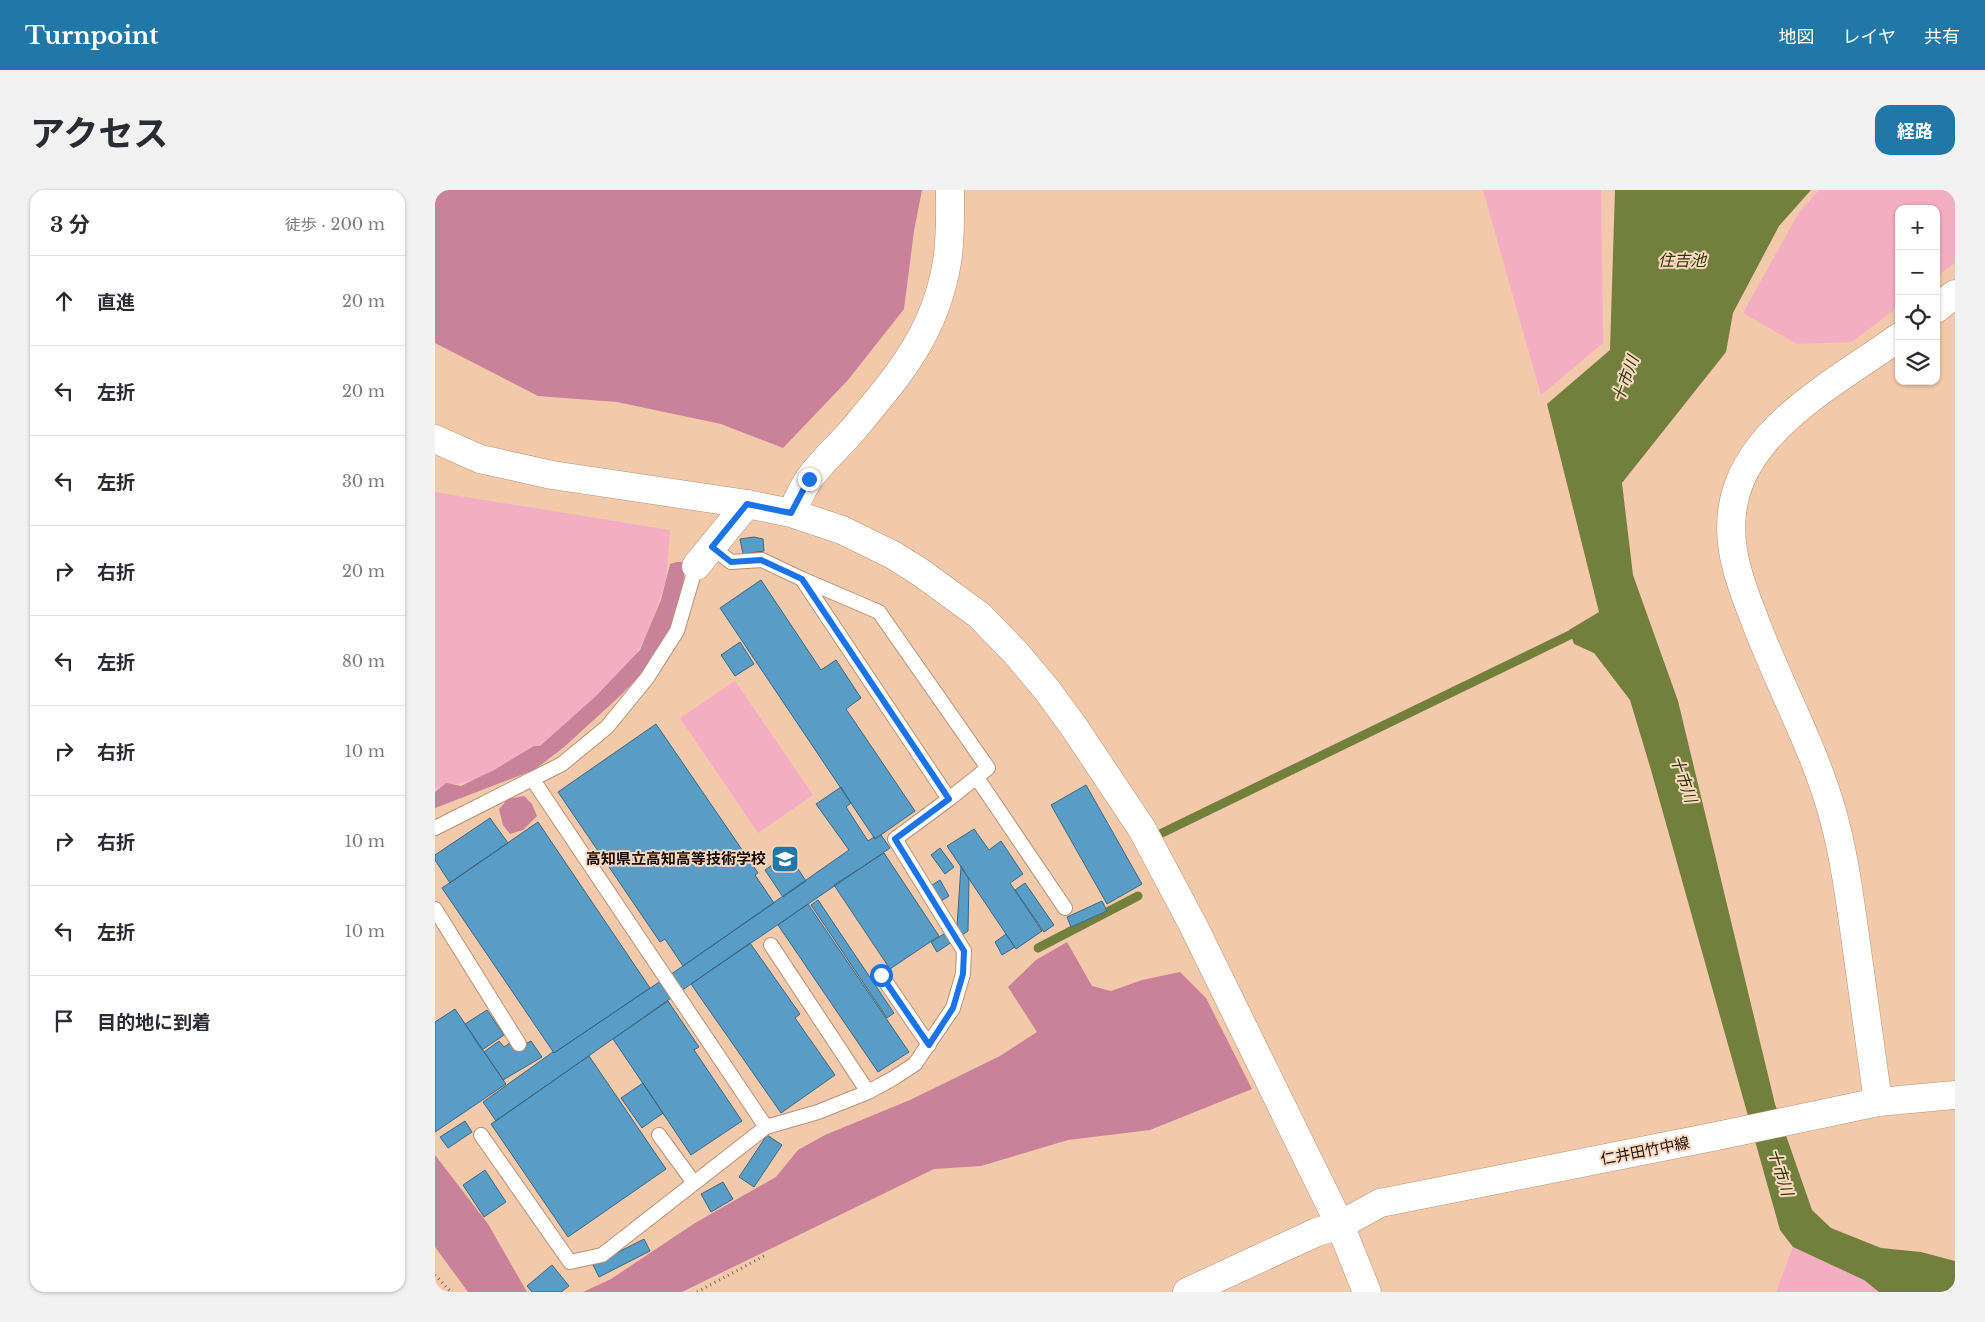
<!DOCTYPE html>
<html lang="ja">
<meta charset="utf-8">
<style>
:root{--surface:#fff;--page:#f2f2f3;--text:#2b2b33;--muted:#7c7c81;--line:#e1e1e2;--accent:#2178a7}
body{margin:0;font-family:"Libre Baskerville","Noto Sans JP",serif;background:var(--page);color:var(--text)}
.controls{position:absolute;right:15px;top:15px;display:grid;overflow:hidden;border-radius:10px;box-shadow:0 1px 4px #0004}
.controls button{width:45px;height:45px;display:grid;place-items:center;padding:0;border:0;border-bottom:1px solid var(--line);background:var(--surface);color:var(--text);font:25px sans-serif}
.stop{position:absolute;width:15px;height:15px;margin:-11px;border:4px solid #1a73e8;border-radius:50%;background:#fff}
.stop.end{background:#1a73e8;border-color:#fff;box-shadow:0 1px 5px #0008}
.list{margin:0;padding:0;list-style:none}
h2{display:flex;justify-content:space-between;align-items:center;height:65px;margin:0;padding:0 20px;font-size:21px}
h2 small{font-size:16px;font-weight:400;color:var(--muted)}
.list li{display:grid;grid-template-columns:32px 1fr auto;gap:15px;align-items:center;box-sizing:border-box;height:90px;padding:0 20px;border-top:1px solid var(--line)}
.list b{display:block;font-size:19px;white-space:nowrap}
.list em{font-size:16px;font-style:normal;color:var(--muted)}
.icon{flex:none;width:28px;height:28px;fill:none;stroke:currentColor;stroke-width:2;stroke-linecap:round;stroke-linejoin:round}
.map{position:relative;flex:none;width:1520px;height:1102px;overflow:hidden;border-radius:15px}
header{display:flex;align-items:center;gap:30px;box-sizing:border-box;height:70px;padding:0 25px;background:var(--accent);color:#fff}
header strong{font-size:24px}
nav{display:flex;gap:28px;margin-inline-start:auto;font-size:18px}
.intro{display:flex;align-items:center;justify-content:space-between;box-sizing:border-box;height:120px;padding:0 30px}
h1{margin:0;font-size:35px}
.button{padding:12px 22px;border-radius:15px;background:var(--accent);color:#fff;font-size:18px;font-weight:700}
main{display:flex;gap:30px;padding:0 30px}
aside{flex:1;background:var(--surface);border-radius:15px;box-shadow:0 1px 4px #0004}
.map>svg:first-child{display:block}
.green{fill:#f3aec4}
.forest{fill:#c9829a}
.water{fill:#737f3c}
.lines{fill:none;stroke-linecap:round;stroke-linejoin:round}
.stream{stroke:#737f3c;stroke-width:9}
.building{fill:#599cc6;stroke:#3e6781}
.lane-casing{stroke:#b99275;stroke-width:16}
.street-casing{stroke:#b99275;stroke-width:29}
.secondary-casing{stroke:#b99275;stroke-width:29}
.path{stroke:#846957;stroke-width:3;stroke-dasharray:1 4;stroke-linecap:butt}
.lane{stroke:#fff;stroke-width:14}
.street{stroke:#fff;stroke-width:28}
.secondary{stroke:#fff;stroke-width:28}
.route{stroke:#1a73e8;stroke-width:6}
.labels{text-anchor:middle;stroke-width:4;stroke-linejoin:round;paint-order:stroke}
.poi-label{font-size:15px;font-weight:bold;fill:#160902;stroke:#f9d8c0;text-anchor:end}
.street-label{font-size:15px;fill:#160902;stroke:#f9d8c0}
.water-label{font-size:16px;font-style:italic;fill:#2f3600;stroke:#f9d8c0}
</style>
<header>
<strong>Turnpoint</strong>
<nav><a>地図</a><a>レイヤ</a><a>共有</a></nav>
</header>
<div class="intro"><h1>アクセス</h1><a class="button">経路</a></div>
<main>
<aside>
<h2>3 分<small>徒歩 · 200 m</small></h2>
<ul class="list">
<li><svg class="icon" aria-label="ahead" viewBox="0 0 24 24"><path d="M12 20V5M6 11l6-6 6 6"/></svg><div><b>直進</b></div><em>20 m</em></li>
<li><svg class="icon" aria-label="left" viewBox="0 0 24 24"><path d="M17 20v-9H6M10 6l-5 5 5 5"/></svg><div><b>左折</b></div><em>20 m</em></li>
<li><svg class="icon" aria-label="left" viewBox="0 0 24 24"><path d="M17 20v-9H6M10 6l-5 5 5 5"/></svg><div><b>左折</b></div><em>30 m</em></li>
<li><svg class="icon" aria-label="right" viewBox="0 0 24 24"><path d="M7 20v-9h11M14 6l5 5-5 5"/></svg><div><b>右折</b></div><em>20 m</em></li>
<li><svg class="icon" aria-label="left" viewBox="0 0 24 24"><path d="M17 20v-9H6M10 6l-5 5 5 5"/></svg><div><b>左折</b></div><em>80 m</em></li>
<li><svg class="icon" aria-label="right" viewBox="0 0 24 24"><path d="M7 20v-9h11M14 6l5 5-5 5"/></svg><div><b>右折</b></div><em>10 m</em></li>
<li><svg class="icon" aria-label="right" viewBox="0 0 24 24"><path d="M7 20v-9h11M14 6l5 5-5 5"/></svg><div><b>右折</b></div><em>10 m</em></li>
<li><svg class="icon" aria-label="left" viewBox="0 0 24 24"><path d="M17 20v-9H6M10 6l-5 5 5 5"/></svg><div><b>左折</b></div><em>10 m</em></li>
<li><svg class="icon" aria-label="arrive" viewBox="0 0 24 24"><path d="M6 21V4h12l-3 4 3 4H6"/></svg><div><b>目的地に到着</b></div></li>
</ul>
</aside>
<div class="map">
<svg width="1520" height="1102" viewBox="0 0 1520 1102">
<rect width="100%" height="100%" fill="#f2c9ab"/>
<!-- green -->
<path class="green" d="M1048,0H1166L1168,153L1106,205Z
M1384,0H1520V73L1501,87V19H1464V116L1417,152L1362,154L1308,123L1363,24Z
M0,302L235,340L231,390L214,442L192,479L106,562L47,589L0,598Z
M300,491L378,605L323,643L245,528Z
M1358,1057L1429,1090L1444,1102H1341Z"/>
<!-- forest -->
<path class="forest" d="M0,0H487L479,41L469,119L413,190L348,258L286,234L182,212L103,206L0,153Z
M242,372H251L248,393L239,432L211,479L185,506L128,558L99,580L0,618V602L11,593L26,596L59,580L99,556H105L161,506L205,460L226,410L235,374Z
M89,606L97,614L102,626L88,640L75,644L68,635L64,619L73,609Z
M632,752L657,796L676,801L707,790L745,782L771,808L817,899L715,940L633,950L546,976L499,979L247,1102H148L176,1089L260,1033L341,987L363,960L390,945L475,910L565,866L602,842L573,797L601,770Z
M0,965L53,1034L92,1102H33L0,1057Z"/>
<!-- water -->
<path class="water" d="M1180,0H1376L1344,36L1298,123L1291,162L1187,293L1198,385L1243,511L1340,914L1377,1020L1396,1038L1446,1058L1486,1062L1520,1071V1102H1444L1429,1090L1358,1057L1345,1040L1216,580L1195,510L1159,463L1139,454L1134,440L1164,422L1112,214L1175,160Z"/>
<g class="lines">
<!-- stream -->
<path class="stream" d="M727,643L1145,440
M603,758L703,706"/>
</g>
<!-- building -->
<path class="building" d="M319,347L328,349L329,361L308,364L305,349Z
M326,390L386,480L401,470L426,508L411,519L480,621L440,649L285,418Z
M305,452L319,474L300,486L286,465Z
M221,534L323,683L320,685L339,713L248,776L230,749L225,752L123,602Z
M651,595L707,694L672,714L616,615Z
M406,597L416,613L411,617L433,651L439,647L440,649L446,645L455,658L256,794L61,931L48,912L118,862L119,863L248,776L414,660L381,614Z
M55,628L73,653L15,693L0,670V665Z
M103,632L215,798L119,863L7,698Z
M539,639L554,660L566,651L588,684L575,693L607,741L581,759L512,656Z
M505,658L519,677L510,684L496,665Z
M449,663L504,746L455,779L399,695Z
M353,664L371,691L348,707L330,680Z
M526,676L534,689L533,741L502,762L496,752L522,736Z
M505,690L514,706L506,711L497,695Z
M590,693L619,735L609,742L580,700Z
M383,710L459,823L452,828L376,715Z
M667,711L672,721L636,737L632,727Z
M373,714L474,862L443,882L343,735Z
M571,744L580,757L567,765L560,752Z
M315,753L365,824L360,828L400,885L346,923L256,794Z
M233,811L264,857L259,860L307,931L256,965L178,849Z
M20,819L71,894L0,942V832Z
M52,820L69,845L47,860L30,834Z
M64,851L69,857L75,853L80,859L96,851L107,867L68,890L49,862Z
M154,866L231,979L133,1047L56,934Z
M208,893L228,923L207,938L186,908Z
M30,931L37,942L13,958L5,947Z
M332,945L347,955L319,997L304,987Z
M50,980L71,1012L49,1027L28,995Z
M288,992L298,1009L276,1022L266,1004Z
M209,1049L215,1061L164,1087L158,1075Z
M117,1075L134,1096L126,1102H97L92,1096Z"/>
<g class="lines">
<defs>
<path id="lane" d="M277,357L296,372L327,370L367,389L514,609L553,578L444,422L367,389
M542,588L630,718
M98,590L331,937
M0,638L127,574L172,537L212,488L242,441L261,376
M0,719L84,854
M336,755L433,902
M446,785L494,855
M46,945L135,1072L167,1065L331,937L383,922L433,902L457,889L480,874L518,818L528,784L529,761L460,649L514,609
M224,945L259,993"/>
<path id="street" d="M1501,119L1520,104
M261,376L312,314
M1443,912C1436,859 1428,806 1421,753C1415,711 1410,670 1399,629C1381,560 1344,496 1319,428C1303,388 1288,346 1301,303C1321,232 1408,188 1464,147
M752,1102L882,1042L905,1035"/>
<path id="secondary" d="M0,249L45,269L117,285L312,314L356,323L407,340L458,365L485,382L544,425L580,462L612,500L639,537L707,639L758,735L905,1035L932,1102
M356,323C362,312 367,299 374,289C386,272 403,257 417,241C462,187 500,145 512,72C516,48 515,24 515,0
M905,1035L945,1013L1282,946L1443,912L1520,905"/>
</defs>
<!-- lane casing -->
<use href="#lane" class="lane-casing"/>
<!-- street casing -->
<use href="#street" class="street-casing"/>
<!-- secondary casing -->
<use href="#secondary" class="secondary-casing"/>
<!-- path -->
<path class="path" d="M0,1085L16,1102
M262,1102L329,1066"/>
<!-- lane -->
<use href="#lane" class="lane"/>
<!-- street -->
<use href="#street" class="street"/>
<!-- secondary -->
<use href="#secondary" class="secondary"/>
</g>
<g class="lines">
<!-- route -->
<path class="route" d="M374,289L356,323L312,314L277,357L296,372L326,370L367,389L514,609L460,649L529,761L528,784L518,818L494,855L446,785"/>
</g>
<!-- icons -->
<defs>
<symbol id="school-square" viewBox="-11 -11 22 22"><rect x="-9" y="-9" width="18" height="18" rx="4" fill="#2178a7" stroke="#f9d8c0"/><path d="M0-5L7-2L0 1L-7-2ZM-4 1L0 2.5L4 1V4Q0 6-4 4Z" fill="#fff"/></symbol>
</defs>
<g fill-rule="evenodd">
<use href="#school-square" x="334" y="653" width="32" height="32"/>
</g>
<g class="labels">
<!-- poi labels -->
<g class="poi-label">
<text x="331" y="674">高知県立高知高等技術学校</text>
</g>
<!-- street labels -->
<g class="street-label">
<text transform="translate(1210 961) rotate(-11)" y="5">仁井田竹中線</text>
</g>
<!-- water labels -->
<g class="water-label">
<text x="1247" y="76">住吉池</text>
<text transform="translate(1190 189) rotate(-70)" y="6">十市川</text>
<text transform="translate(1249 589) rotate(71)" y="6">十市川</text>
<text transform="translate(1346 982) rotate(72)" y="6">十市川</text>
</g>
</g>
</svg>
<div class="controls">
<button>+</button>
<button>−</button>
<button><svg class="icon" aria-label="locate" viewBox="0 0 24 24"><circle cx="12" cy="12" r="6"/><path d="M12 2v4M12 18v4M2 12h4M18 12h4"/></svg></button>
<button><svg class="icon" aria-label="layers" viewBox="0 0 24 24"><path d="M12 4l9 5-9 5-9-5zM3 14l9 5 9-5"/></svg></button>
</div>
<div class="stop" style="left:446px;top:785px"></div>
<div class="stop end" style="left:374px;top:289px"></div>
</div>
</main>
